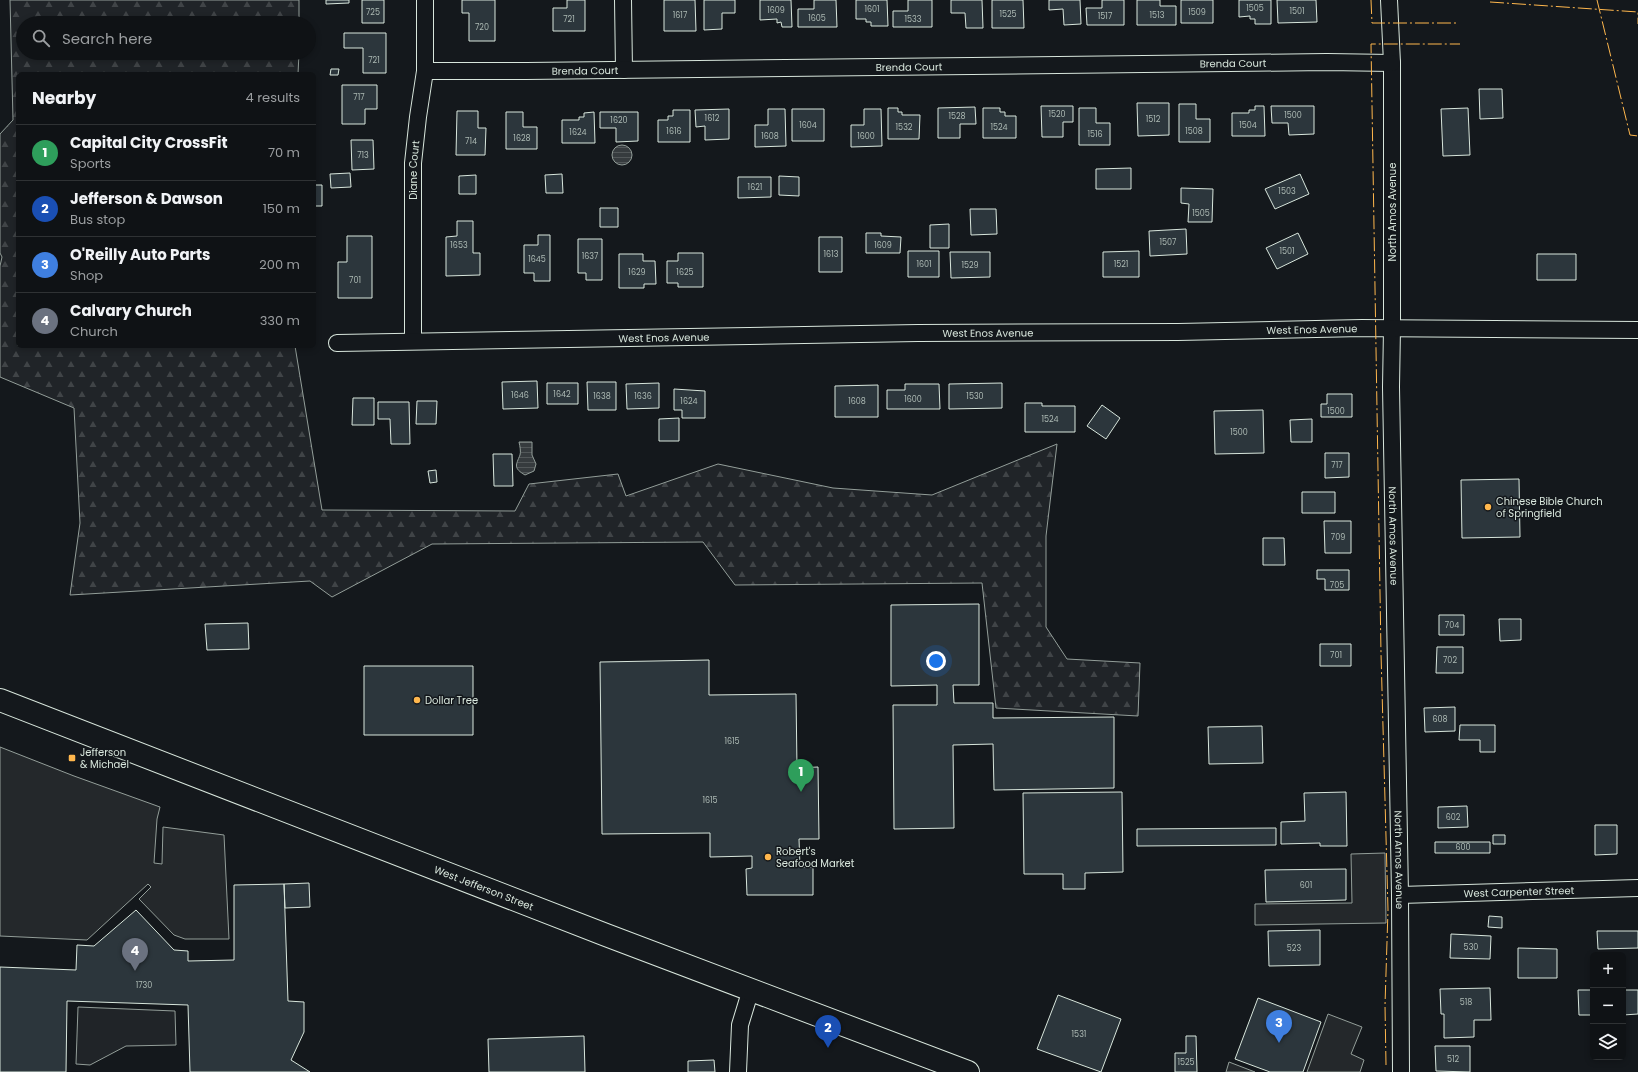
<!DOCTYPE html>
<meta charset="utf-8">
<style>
:root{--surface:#0f1215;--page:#1d2022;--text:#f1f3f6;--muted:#9b9ea0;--line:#2f3234;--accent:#d93025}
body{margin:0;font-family:Poppins,sans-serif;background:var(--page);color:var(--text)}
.controls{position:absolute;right:12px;bottom:12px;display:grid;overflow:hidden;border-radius:6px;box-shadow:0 2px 6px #0003}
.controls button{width:36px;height:36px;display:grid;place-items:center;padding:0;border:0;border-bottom:1px solid var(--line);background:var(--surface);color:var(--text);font:20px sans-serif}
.you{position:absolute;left:936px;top:661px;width:14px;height:14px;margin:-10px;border:3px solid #fff;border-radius:50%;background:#1a73e8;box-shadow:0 0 0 6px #1a73e833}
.badge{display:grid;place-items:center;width:26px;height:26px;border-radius:50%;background:var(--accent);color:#fff;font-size:13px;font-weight:700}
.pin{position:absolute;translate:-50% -33px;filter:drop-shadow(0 1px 2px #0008)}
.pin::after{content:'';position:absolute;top:21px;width:14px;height:12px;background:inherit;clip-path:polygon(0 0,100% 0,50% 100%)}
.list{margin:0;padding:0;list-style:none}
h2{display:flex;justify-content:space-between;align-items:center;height:52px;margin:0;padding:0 16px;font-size:17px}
h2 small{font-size:13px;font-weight:400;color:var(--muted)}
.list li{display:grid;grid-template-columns:26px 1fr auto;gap:12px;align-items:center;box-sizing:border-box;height:56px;padding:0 16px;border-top:1px solid var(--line)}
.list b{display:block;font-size:15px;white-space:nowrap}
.list p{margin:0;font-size:13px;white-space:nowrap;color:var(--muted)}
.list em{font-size:13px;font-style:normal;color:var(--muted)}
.icon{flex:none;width:22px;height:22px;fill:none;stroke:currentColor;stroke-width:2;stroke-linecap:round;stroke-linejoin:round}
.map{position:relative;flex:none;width:1638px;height:1072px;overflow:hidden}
.search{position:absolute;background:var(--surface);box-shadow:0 2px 6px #0003;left:16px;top:16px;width:300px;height:44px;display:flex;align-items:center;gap:10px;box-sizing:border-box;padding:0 14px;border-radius:22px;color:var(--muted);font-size:15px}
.panel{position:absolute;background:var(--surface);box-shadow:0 2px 6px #0003;left:16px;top:72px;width:300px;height:276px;border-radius:6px}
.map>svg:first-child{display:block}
.forest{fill:url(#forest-firs);stroke:#939e99}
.park{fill:#202428;stroke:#939e99}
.parking{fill:#24282b;stroke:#939e99}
.water{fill:url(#water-rules);stroke:#939e99}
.building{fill:#2c363c;stroke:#d8e6dc}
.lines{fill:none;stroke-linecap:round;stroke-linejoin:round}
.minor-casing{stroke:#d8e6dc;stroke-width:18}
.primary-casing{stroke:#d8e6dc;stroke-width:24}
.minor{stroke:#14181c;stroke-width:16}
.primary{stroke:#14181c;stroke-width:22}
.power{stroke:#ffb74d;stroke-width:1;stroke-dasharray:14 3 2 3;stroke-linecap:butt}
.poi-dot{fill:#ffb74d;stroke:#14181c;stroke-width:1.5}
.labels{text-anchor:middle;stroke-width:3;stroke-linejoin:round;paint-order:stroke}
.number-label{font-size:8px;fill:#adbab4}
.street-label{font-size:10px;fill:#d8e6dc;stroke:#14181c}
.poi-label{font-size:10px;fill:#d8e6dc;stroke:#14181c;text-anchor:start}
</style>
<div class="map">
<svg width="1638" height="1072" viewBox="0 0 1638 1072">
<defs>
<pattern id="forest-firs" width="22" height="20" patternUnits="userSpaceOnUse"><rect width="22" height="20" fill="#202428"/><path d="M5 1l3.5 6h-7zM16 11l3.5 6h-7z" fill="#404447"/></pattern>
<pattern id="water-rules" width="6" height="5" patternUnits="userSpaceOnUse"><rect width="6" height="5" fill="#363b3e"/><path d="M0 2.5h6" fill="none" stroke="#525759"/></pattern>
</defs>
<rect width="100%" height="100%" fill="#14181c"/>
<!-- forest -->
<path class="forest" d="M10,0H299V23H23V53H299L298,74H18V346H295L322,510L515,511L529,484L618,474L626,496L718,464L833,488L932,495L1057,444L1046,536V627L1067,659L1140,663L1138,716L996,708L982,583L735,585L703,542L432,544L332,597L310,581L70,595L80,523L74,408L0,377V266L2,257L0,253V134L13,120Z"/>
<!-- park -->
<path class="park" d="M78,1007L175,1011L176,1045L126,1046L90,1065L76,1064Z"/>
<!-- parking -->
<path class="parking" d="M0,747L74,776L160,807L157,819L154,863L162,864L163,827L224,835L229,939H185L174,935L139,899L151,887L148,884L87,940L0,936Z
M1385,853L1386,923L1255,925V904L1352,903L1351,854Z
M1328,1014L1362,1027L1351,1054L1364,1060L1360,1072H1307Z
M1229,1062L1255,1072H1226Z"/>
<!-- water -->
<path class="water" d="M612 155a10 10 0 1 1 20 0a10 10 0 1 1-20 0Z
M519,442H532V455L536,464L534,471L525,475C513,468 516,465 520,455C521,452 520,446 519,442Z"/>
<!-- building -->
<path class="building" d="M326,0H349V3L326,4Z
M362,0H384V23H362Z
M462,0H495V41H469V13H462Z
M567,0H585V31H553V8H567Z
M664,0H695L696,31H664Z
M704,0H735V13H722V29L704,30Z
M760,0H791L792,27H782L781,22L777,23V19L760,20Z
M814,0H836L837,27H798V9H814Z
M856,0H887L888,26H871V22H866V19H856Z
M908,0H932V27H893V11H908Z
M951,0H982L983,28H966L965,13H951Z
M992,0H1023L1024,28H992Z
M1049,0H1080L1081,24L1064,25L1063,9L1049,10Z
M1102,0H1124V25H1087L1086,8H1102Z
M1137,0H1160V6H1176V25H1137Z
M1181,0H1213V23H1181Z
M1239,0H1271V24H1255V19H1250V16L1239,17Z
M1277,0H1316L1317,22L1278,23Z
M344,33H386V73H363V48H344Z
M331,69H339L338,75H330Z
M342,85H377V109H365V124H342Z
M1479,89H1502L1503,118L1480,119Z
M1137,103H1169V135L1138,136Z
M1179,104H1196V119H1210V142H1179Z
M1041,106H1073V122H1063V137H1042Z
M1255,106H1264L1265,136H1232V113H1249V110H1255Z
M1271,106H1314V134L1289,135L1288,123H1272Z
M975,107L976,124H960V138H938V108Z
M888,108H898V112H902V115H920L919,139H888Z
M983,108H1000V112H1005V116H1016V138H983Z
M1079,108H1096V123H1110V145H1079Z
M1468,108L1470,155L1443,156L1441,109Z
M729,109V139L705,140V126L696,127L695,110Z
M768,109H785L786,146L755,147V125H768Z
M792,109H824V141H792Z
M864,109H881L882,146L851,147V125H864Z
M673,110H690V142H658V120H668V116H673Z
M457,111H478V128H486L485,155H456Z
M506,112H523V127H537V149H506Z
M594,112L595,143H562V120H579V117H584V113Z
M600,112H638V141L616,142V128H600Z
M351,140H373L374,169L352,170Z
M1131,168V189H1096V169Z
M350,173L351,187L331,188L330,174Z
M562,174L563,193H546L545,175Z
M1300,174L1309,194L1275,209L1265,189Z
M476,175V194H459V176Z
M779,176L799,177V196L779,195Z
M738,177H771V197L738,198Z
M314,185H322V206H314Z
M1181,188L1213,189L1212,222H1188L1189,204L1181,203Z
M600,208H618V227H600Z
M970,209H996L997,234L971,235Z
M457,221H473V253H480V275L446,276V237L457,236Z
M949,224V248H930V225Z
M1186,229L1187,254L1150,256L1149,231Z
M866,233H881V236L901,237L900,253H866Z
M1298,233L1308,254L1277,269L1266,248Z
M538,235H550V281H534V273H524V245H538Z
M347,236H372V298H338V262H347Z
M819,237H842V272H819Z
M578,239H602V280H586V273H578Z
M908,251H939V277H908Z
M1139,251V277H1103V252Z
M950,252H990V277L951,278Z
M678,253H703V287H678V283H667V261H678Z
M619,254H643V261H655L656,284H644V288H619Z
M1537,254H1576V280H1537Z
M537,381L538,408L503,409L502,382Z
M587,382H616V410H588Z
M547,383H578V404H547Z
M659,383V408L627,409L626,384Z
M1002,383V408L949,409V384Z
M905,384H939L940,409H887V390H905Z
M878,385V417H835V386Z
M674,389L705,391V418H682V410H674Z
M1327,394H1352V417H1321V404H1327Z
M353,398H374V425H352Z
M417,401H437L436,424H416Z
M378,402H409L410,444H391L390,419H378Z
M1025,403H1042V406H1075V432H1025Z
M1102,405L1120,418L1106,439L1087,426Z
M1263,410L1264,453L1215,454L1214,411Z
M679,418V441H659V419Z
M1312,419V442H1291L1290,420Z
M1325,453H1349V477L1325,478Z
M493,454H512L513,486H494Z
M436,470L437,482L430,483L428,471Z
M1519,479L1520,537L1462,538L1461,480Z
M1302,492H1335V513H1302Z
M1324,521H1351V553H1325Z
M1263,538H1284L1285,565H1263Z
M1317,570H1349V590H1325V579H1317Z
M979,604V685H953L954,703H993V718L1114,717V788L994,790L993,744L953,745L954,828L894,829L893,705H937V685L891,686V605Z
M1439,615H1464V635H1439Z
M1499,619H1521V640L1500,641Z
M248,623L249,649L207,650L205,624Z
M1320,644H1351V666H1320Z
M1437,647H1463V673H1436Z
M709,660V695L796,694L797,768L818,767L819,839H799L800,867H813V895H747L746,869L752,868V856L710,857V833L602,834L600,662Z
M364,666H473V735H364Z
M1455,707V731L1425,732L1424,708Z
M1460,725H1495V752H1480V740H1459Z
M1262,726L1263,763L1209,764L1208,727Z
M1122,792L1123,872L1085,873V889H1063V874H1024L1023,793Z
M1346,792L1347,846H1320V843L1281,844V822L1305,821L1304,793Z
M1467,806L1468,827L1438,828V807Z
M1595,825H1617V854L1595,855Z
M1276,828V845L1137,846V829Z
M1493,835H1505V844H1493Z
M1435,842H1490V853H1435Z
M1346,869V900L1266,902L1265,870Z
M309,883L310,907L285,908L284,884Z
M284,884L288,1001L304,1002V1032L291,1060L310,1072H190L188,1005L67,1001L66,1072H0V967L76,970L77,945L94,946L136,910L174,950L188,951V961L234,960V885Z
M1489,916L1502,917V928L1488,927Z
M1320,930V965L1269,966L1268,931Z
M1597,931H1638V948L1598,949Z
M1451,934L1491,936L1490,959L1450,958Z
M1518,948L1557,949V978H1518Z
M1490,988L1491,1020H1474V1037L1444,1038V1014H1441L1440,989Z
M1578,990H1593V1015H1579Z
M1623,990H1638V1014L1623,1015Z
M1058,995L1121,1019L1101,1072L1037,1049Z
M1258,998L1321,1022L1303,1072H1270L1235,1059Z
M584,1036L585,1072H489L488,1039Z
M1186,1036H1196L1197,1072H1175V1053H1186Z
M1435,1046H1470V1072L1436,1071Z
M714,1060L715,1072H688V1061Z"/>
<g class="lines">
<defs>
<g id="minor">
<path d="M623,0L624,70"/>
<path id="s1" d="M1389,0L1392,63V328L1391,387L1400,895L1401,1072"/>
<path id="s2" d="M425,71H526L1327,62L1392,63"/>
<path id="s3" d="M413,341V163L418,117L425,71V0"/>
<path id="s4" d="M337,343L918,333L1178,332L1362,328L1638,330"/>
<path id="s5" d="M1400,895L1638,888"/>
<path d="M738,1072L740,1025L751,989"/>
</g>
<g id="primary">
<path id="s6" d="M0,700L606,935L968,1072"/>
</g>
</defs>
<!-- minor casing -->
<use href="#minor" class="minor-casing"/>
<!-- primary casing -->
<use href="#primary" class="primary-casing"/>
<!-- minor -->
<use href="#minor" class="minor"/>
<!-- primary -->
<use href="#primary" class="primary"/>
<!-- power -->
<path class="power" d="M1371,0L1372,23H1458
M1597,0L1630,135L1638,136
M1490,2L1638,12V24
M1386,1065L1385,1005L1388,910L1381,653L1371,44H1460"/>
</g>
<!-- markers -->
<g class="poi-dot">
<circle cx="1488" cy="507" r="4"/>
<circle cx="417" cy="700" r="4"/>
<rect x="68" y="754" width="8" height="8" rx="2"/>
<circle cx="768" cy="857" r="4"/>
</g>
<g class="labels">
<!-- number labels -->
<g class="number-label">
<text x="1255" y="11">1505</text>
<text x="872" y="12">1601</text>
<text x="776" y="13">1609</text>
<text x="1297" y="14">1501</text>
<text x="373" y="15">725</text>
<text x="1197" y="15">1509</text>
<text x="1008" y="17">1525</text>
<text x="680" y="18">1617</text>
<text x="1157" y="18">1513</text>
<text x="1105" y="19">1517</text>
<text x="817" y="21">1605</text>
<text x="569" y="22">721</text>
<text x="913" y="22">1533</text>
<text x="482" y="30">720</text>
<text x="374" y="63">721</text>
<text x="359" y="100">717</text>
<text x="1057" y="117">1520</text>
<text x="1293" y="118">1500</text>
<text x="957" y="119">1528</text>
<text x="712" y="121">1612</text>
<text x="1153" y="122">1512</text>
<text x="619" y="123">1620</text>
<text x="808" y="128">1604</text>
<text x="1248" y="128">1504</text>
<text x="904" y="130">1532</text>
<text x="999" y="130">1524</text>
<text x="674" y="134">1616</text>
<text x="1194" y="134">1508</text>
<text x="578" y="135">1624</text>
<text x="1095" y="137">1516</text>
<text x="770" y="139">1608</text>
<text x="866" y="139">1600</text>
<text x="522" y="141">1628</text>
<text x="471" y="144">714</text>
<text x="363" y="158">713</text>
<text x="755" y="190">1621</text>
<text x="1287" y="194">1503</text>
<text x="1201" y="216">1505</text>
<text x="1168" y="245">1507</text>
<text x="459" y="248">1653</text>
<text x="883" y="248">1609</text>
<text x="1287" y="254">1501</text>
<text x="831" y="257">1613</text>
<text x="590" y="259">1637</text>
<text x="537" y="262">1645</text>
<text x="924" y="267">1601</text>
<text x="1121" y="267">1521</text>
<text x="970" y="268">1529</text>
<text x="637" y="275">1629</text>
<text x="685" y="275">1625</text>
<text x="355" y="283">701</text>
<text x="562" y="397">1642</text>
<text x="520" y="398">1646</text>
<text x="602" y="399">1638</text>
<text x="643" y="399">1636</text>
<text x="975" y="399">1530</text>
<text x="913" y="402">1600</text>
<text x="689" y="404">1624</text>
<text x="857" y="404">1608</text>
<text x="1336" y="414">1500</text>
<text x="1050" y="422">1524</text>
<text x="1239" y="435">1500</text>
<text x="1337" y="468">717</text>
<text x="1338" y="540">709</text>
<text x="1337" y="588">705</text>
<text x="1452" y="628">704</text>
<text x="1336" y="658">701</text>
<text x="1450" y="663">702</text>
<text x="1440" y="722">608</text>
<text x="732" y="744">1615</text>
<text x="710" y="803">1615</text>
<text x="1453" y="820">602</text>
<text x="1463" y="850">600</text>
<text x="1306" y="888">601</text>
<text x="1471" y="950">530</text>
<text x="1294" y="951">523</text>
<text x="144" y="988">1730</text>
<text x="1466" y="1005">518</text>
<text x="1079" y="1037">1531</text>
<text x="1453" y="1062">512</text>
<text x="1186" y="1065">1525</text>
</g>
<!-- street labels -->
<g class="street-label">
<text dy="4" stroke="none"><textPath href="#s2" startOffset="808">Brenda Court</textPath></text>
<text dy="4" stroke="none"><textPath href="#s2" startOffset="484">Brenda Court</textPath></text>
<text dy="4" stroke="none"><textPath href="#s2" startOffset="160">Brenda Court</textPath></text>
<text dy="4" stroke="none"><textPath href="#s3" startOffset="171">Diane Court</textPath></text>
<text transform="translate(1392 212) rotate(-90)" y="4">North Amos Avenue</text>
<text dy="4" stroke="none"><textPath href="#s4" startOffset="975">West Enos Avenue</textPath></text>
<text dy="4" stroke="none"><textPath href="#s4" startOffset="651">West Enos Avenue</textPath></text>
<text dy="4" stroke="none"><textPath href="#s4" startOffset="327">West Enos Avenue</textPath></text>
<text dy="4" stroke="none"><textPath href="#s1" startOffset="536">North Amos Avenue</textPath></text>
<text dy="4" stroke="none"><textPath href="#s1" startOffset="860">North Amos Avenue</textPath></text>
<text dy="4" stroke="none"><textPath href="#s6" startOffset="519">West Jefferson Street</textPath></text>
<text dy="4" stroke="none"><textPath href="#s5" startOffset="119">West Carpenter Street</textPath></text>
</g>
<!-- poi labels -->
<g class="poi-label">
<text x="1496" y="505">Chinese Bible Church<tspan x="1496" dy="12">of Springfield</tspan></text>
<text x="425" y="704">Dollar Tree</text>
<text x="80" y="756">Jefferson<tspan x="80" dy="12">&amp; Michael</tspan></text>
<text x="776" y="855">Robert's<tspan x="776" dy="12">Seafood Market</tspan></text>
</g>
</g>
</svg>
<div class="controls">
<button>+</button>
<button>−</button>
<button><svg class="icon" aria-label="layers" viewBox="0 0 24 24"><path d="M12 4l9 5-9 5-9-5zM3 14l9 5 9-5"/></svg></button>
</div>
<div class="you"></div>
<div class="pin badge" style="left:801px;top:792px;background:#2e9e5b">1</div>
<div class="pin badge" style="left:828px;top:1048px;background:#1a4fb4">2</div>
<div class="pin badge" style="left:1279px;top:1043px;background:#3f7fe0">3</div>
<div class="pin badge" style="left:135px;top:971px;background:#6b7280">4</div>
<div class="search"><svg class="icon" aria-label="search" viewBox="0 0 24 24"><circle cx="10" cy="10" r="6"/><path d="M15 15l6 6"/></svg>Search here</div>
<section class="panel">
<h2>Nearby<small>4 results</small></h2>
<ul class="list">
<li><span class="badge" style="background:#2e9e5b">1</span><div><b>Capital City CrossFit</b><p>Sports</p></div><em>70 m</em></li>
<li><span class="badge" style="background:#1a4fb4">2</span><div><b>Jefferson &amp; Dawson</b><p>Bus stop</p></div><em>150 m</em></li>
<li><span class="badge" style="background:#3f7fe0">3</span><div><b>O'Reilly Auto Parts</b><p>Shop</p></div><em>200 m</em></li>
<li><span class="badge" style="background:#6b7280">4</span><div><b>Calvary Church</b><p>Church</p></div><em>330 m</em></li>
</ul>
</section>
</div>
